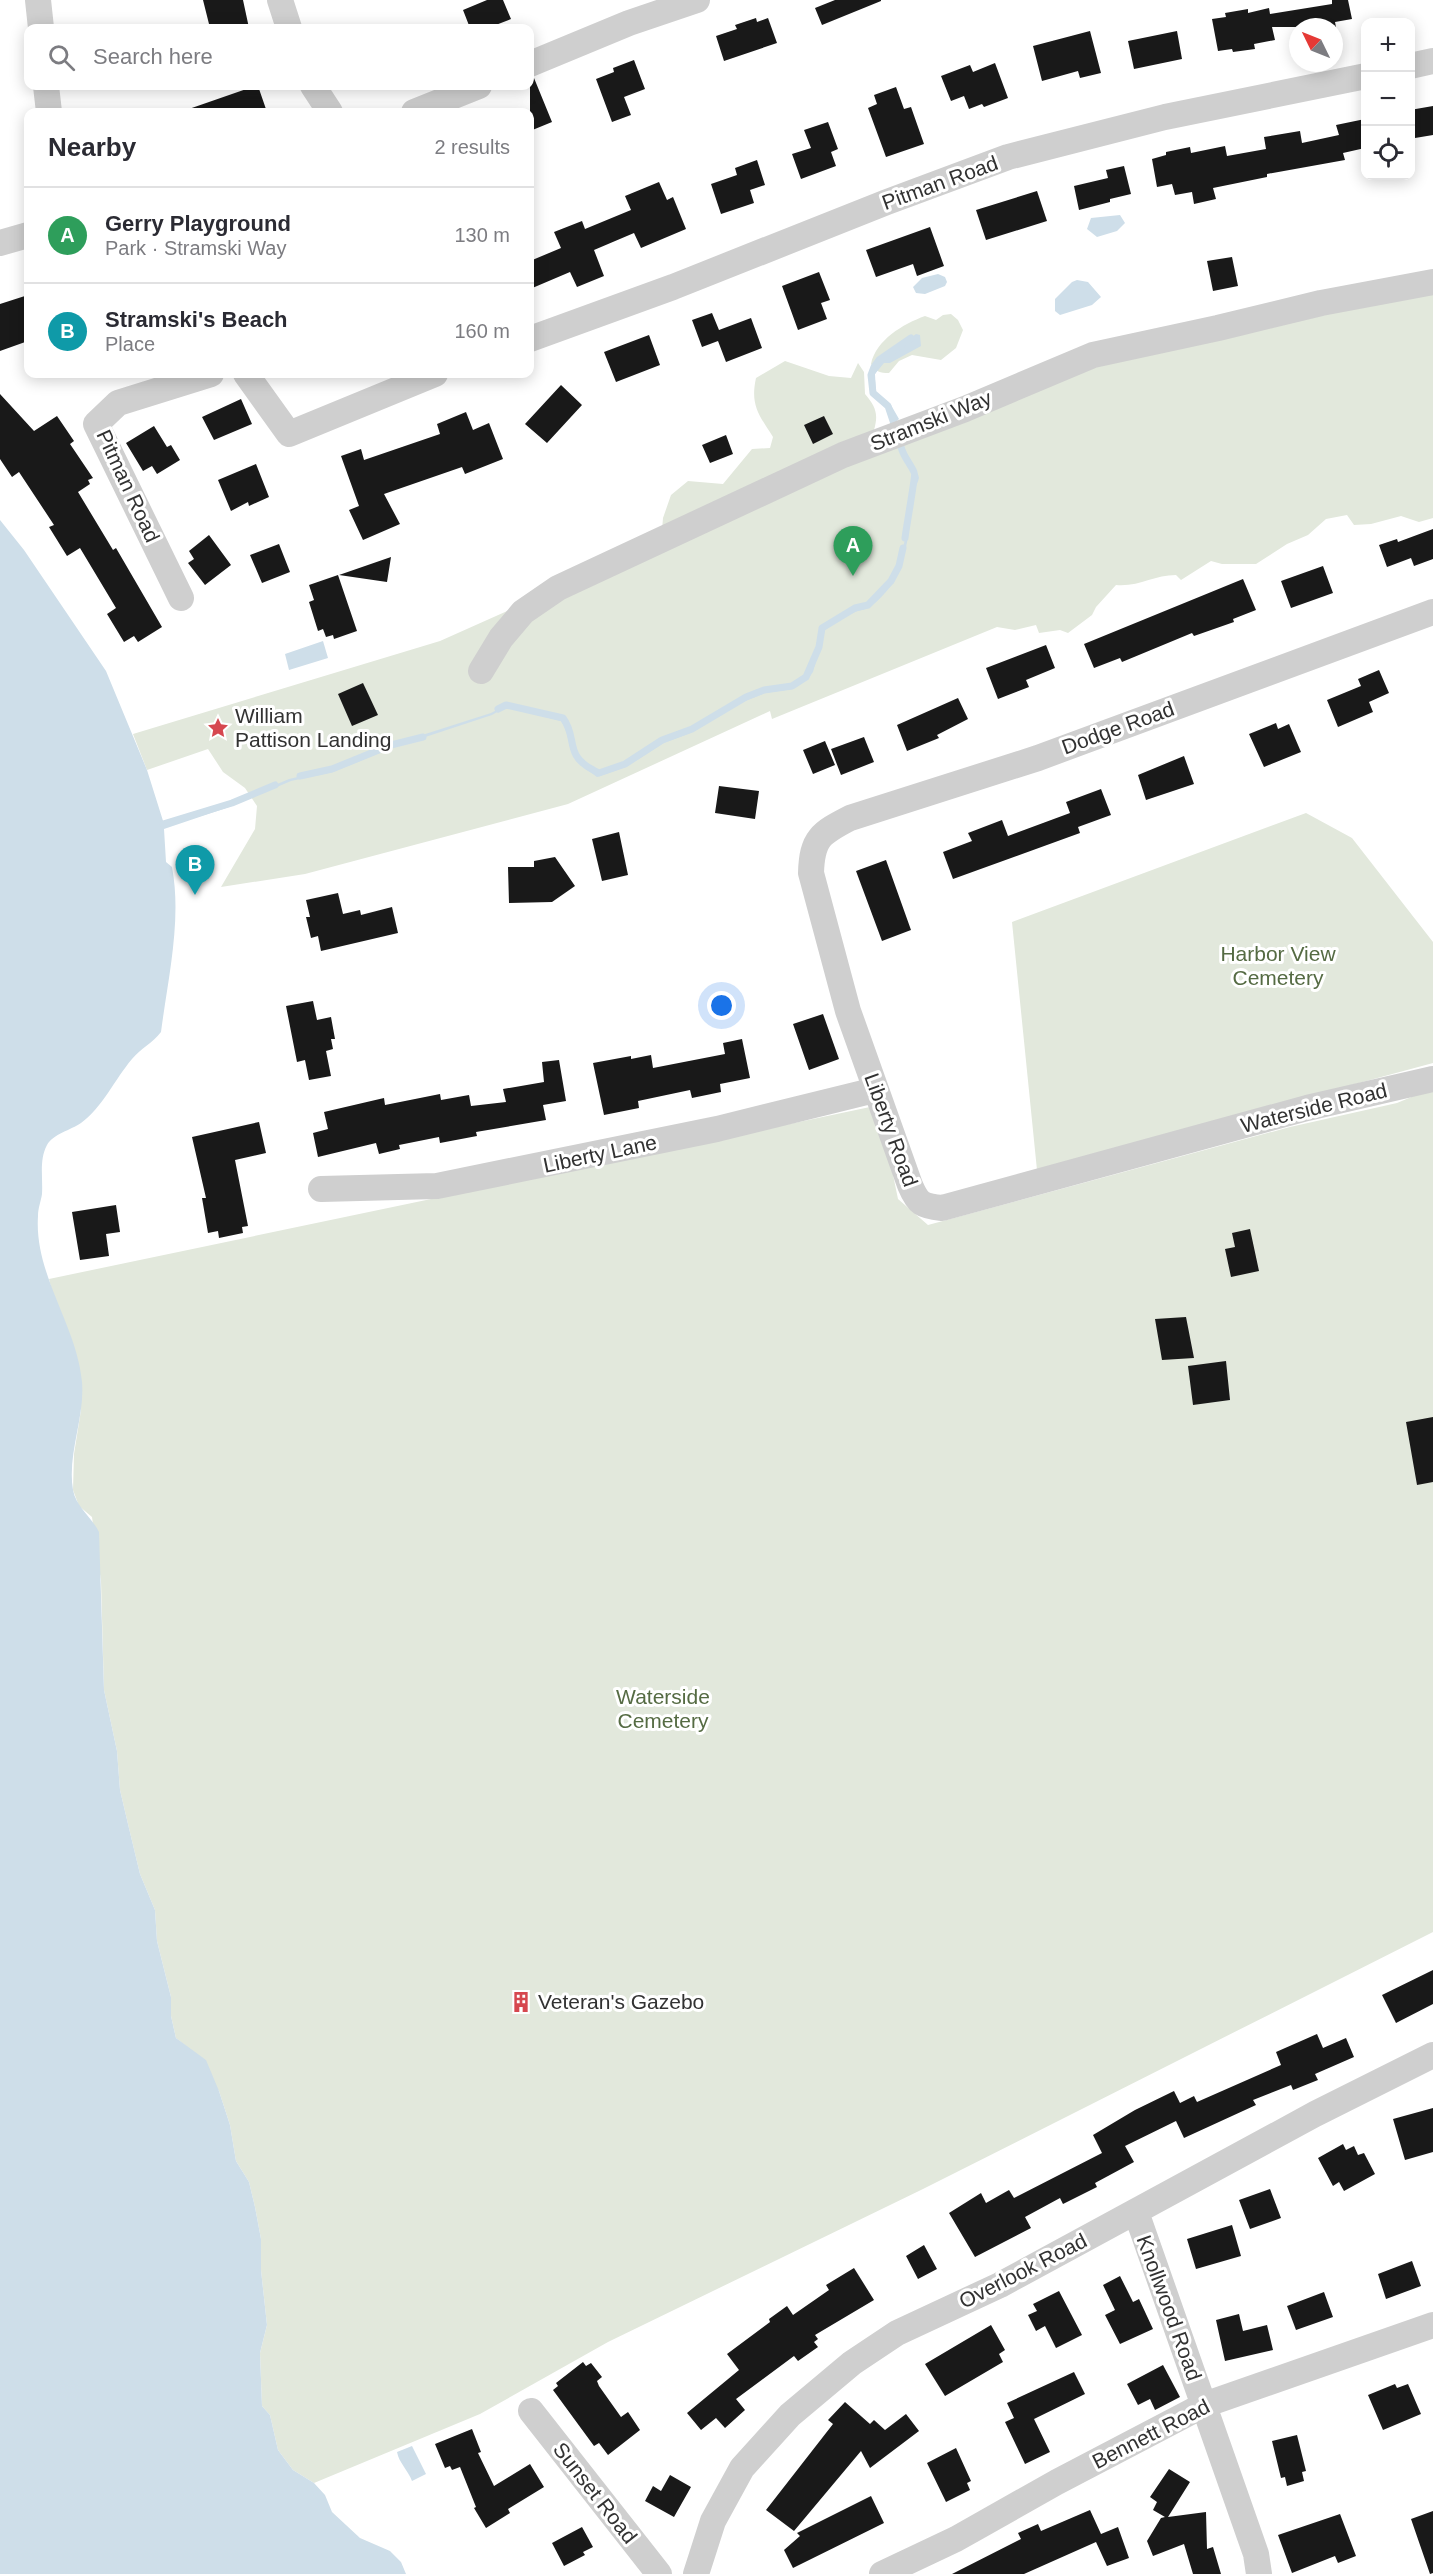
<!DOCTYPE html>
<meta charset="utf-8">
<style>
:root{--surface:#fff;--page:#f7f7f7;--text:#2b2b33;--muted:#7c7c81;--line:#e1e1e2;--accent:#d6474f}
body{margin:0;font-family:Helvetica,sans-serif;background:var(--page);color:var(--text)}
.controls{position:absolute;right:18px;top:18px;display:grid;overflow:hidden;border-radius:12px;box-shadow:0 3px 15px #0003}
.controls button{width:54px;height:54px;display:grid;place-items:center;padding:0;border:0;border-bottom:2px solid var(--line);background:var(--surface);color:var(--text);font:30px sans-serif}
.compass{position:absolute;left:1289px;top:18px;width:54px;height:54px;border-radius:50%;background:var(--surface);box-shadow:0 3px 15px #0003;rotate:313deg}
.you{position:absolute;left:722px;top:1006px;width:21px;height:21px;margin:-15px;border:4px solid #fff;border-radius:50%;background:#1a73e8;box-shadow:0 0 0 9px #1a73e833}
.badge{display:grid;place-items:center;width:39px;height:39px;border-radius:50%;background:var(--accent);color:#fff;font-size:20px;font-weight:700}
.pin{position:absolute;translate:-50% -50px;filter:drop-shadow(0 2px 3px #0008)}
.pin::after{content:'';position:absolute;top:32px;width:21px;height:18px;background:inherit;clip-path:polygon(0 0,100% 0,50% 100%)}
.list{margin:0;padding:0;list-style:none}
h2{display:flex;justify-content:space-between;align-items:center;height:78px;margin:0;padding:0 24px;font-size:26px}
h2 small{font-size:20px;font-weight:400;color:var(--muted)}
.list li{display:grid;grid-template-columns:39px 1fr auto;gap:18px;align-items:center;box-sizing:border-box;height:96px;padding:0 24px;border-top:2px solid var(--line)}
.list b{display:block;font-size:22px;white-space:nowrap}
.list p{margin:0;font-size:20px;white-space:nowrap;color:var(--muted)}
.list em{font-size:20px;font-style:normal;color:var(--muted)}
.icon{flex:none;width:33px;height:33px;fill:none;stroke:currentColor;stroke-width:2;stroke-linecap:round;stroke-linejoin:round}
.map{position:relative;flex:none;width:1433px;height:2574px;overflow:hidden}
.search{position:absolute;background:var(--surface);box-shadow:0 3px 15px #0003;left:24px;top:24px;width:510px;height:66px;display:flex;align-items:center;gap:15px;box-sizing:border-box;padding:0 21px;border-radius:12px;color:var(--muted);font-size:22px}
.panel{position:absolute;background:var(--surface);box-shadow:0 3px 15px #0003;left:24px;top:108px;width:510px;height:270px;border-radius:12px}
.map>svg:first-child{display:block}
.green{fill:#e2e8dc}
.water{fill:#cedee9}
.lines{fill:none;stroke-linecap:round;stroke-linejoin:round}
.stream{stroke:#cedee9;stroke-width:7}
.building{fill:#191919}
.minor{stroke:#cfcfcf;stroke-width:26}
.labels{text-anchor:middle;stroke-width:6;stroke-linejoin:round;paint-order:stroke}
.street-label{font-size:21px;fill:#323232;stroke:#fff}
.poi-label{font-size:21px;fill:#323232;stroke:#fff;text-anchor:start}
.park-label{font-size:21px;fill:#556b43;stroke:#fff}
</style>
<div class="map">
<svg width="1433" height="2574" viewBox="0 0 1433 2574">
<rect width="100%" height="100%" fill="#fff"/>
<!-- green -->
<path class="green" d="M1433,276V518L1419,522L1401,516L1371,524L1354,525L1347,515L1326,519L1308,535L1287,544L1256,564H1222L1211,561L1181,580L1176,575C1154,575 1139,587 1116,585L1096,607L1092,615L1068,633L1060,630L1039,633L1036,625L1015,630L997,627L772,719L770,711L568,804L305,874L221,887L255,829L257,806L245,788L223,772L208,749L147,770L133,734L440,641L669,539L662,530L663,518L671,495L688,481L723,484L752,449L770,448L773,437C759,415 750,405 756,378L785,361L829,376L851,378L858,363L864,372L865,394C875,406 879,413 874,430L858,440L1061,368Z
M951,314L958,320L963,330L956,348L941,360L912,355L899,361L889,373C880,373 876,372 871,364C876,340 903,324 925,316L936,320L943,315Z
M1306,813L1352,838L1433,942V1063L1037,1170L1012,922Z
M1433,1088V1932L923,2189L608,2342L480,2414L314,2483L293,2470L278,2450L270,2415L262,2406L260,2353L267,2325L261,2270V2239L255,2207L249,2182L236,2161L230,2125L219,2091L186,2046L176,2038L171,2016V1997L157,1941L155,1910L140,1874L128,1824L120,1790L117,1751L104,1690L101,1581L92,1517L79,1506L73,1490L74,1454L81,1410L49,1279L870,1107L892,1170L898,1199L928,1225L1290,1127L1397,1103Z"/>
<!-- water -->
<path class="water" d="M1120,215L1125,223L1117,231L1097,237L1087,229L1091,218Z
M938,274L945,277L947,282L945,286L925,294L916,293L913,287L922,278Z
M1077,280L1088,282L1101,297L1092,305L1060,315L1055,311V299L1072,282Z
M916,334L920,335L921,346L890,363H884L875,374L876,393L891,405L899,419L894,424L888,406L873,393C868,357 891,353 916,334Z
M903,445C906,453 919,472 919,478C918,483 914,489 913,495C908,537 908,579 870,607C865,610 858,610 853,613C843,617 834,623 825,629L813,672L808,679L793,689L765,693L735,705L693,732L664,743L626,767L597,777C589,771 576,763 572,753C568,742 568,731 561,721L506,707L492,715L392,748L333,772L291,781L232,806L164,829L166,862L172,867C182,920 168,978 161,1032C153,1043 141,1048 132,1059C115,1079 102,1108 81,1123C71,1130 53,1134 47,1145C39,1160 43,1177 42,1194C41,1201 38,1208 38,1216C34,1275 77,1325 82,1382C85,1418 67,1454 73,1490C76,1507 91,1516 99,1532L104,1690L117,1751L120,1790L128,1824L140,1874L155,1910L157,1941L171,1997V2016L176,2038L206,2060L219,2091L230,2125L236,2161L249,2182L255,2207L261,2239V2270L267,2325L260,2353L262,2406L270,2415L278,2450L293,2470L314,2483L325,2495L332,2512L360,2538L390,2551L401,2562L406,2574H0V520L24,550L106,671L147,770L164,824L232,803L289,779L332,769L365,758L391,745L491,713L506,705L563,718C582,744 564,752 599,773L625,764L662,740L692,729L746,697L764,690L792,686L806,677L819,647L822,628L855,608L868,605L891,581L899,566L905,539L910,492L916,480L914,471L908,465L901,447Z
M323,641L328,658L289,670L285,654Z
M412,2446L426,2474L412,2481C408,2470 399,2463 397,2452Z"/>
<g class="lines">
<!-- stream -->
<path class="stream" d="M894,424L888,406L873,393L871,375L874,367L879,360L911,338
M901,447C904,458 910,463 914,472C916,475 906,528 905,538
M498,709L506,705L563,718C573,731 570,744 576,755C581,764 591,769 599,773L625,764L662,740L692,729L746,697L764,690L792,686L806,677L819,647L822,628L855,608L868,605L891,581L899,566L903,548
M300,776L332,769L391,745L423,737
M163,824L232,803L275,785"/>
</g>
<!-- building -->
<path class="building" d="M203,0H243L249,28H210Z
M487,0H503L511,19L488,28H470L463,10Z
M835,0H881V1L822,25L815,8Z
M1332,0H1348L1352,19L1335,22L1336,27H1272L1275,40L1254,44L1255,49L1233,52L1232,49L1218,51L1212,19L1226,17L1225,13L1248,9V13L1269,8L1270,14L1332,4Z
M756,18L757,22L768,18L777,43L724,61L716,36L737,29L735,25Z
M1090,31L1101,73L1080,78L1078,71L1042,81L1033,46Z
M1177,31L1182,59L1134,69L1128,41Z
M634,60L645,89L624,97L631,115L612,122L596,79L614,72L613,68Z
M995,63L1008,98L984,107L982,104L969,109L964,96L951,101L941,76L970,65L973,72Z
M534,78L552,122L530,131V79Z
M255,86H258L267,112H186V110Z
M896,87L904,109L911,107L924,144L886,157L868,108L877,104L874,95Z
M1433,106V135L1415,138L1410,110Z
M1365,119V148L1343,153L1345,160L1267,174V177L1213,188L1216,199L1194,204L1192,192L1175,195L1172,184L1157,187L1152,159L1166,155V152L1190,147L1191,153L1225,146L1227,156L1266,149L1264,137L1300,131L1302,143L1339,135L1336,125Z
M828,122L838,149L831,152L836,166L801,179L792,154L811,148L804,130Z
M757,160L765,185L750,190L754,203L721,214L711,184L737,175L735,168Z
M1124,166L1131,194L1110,199V202L1079,210L1074,186L1108,178L1106,170Z
M659,182L667,200L673,197L686,229L641,248L634,233L594,250L604,276L577,287L570,272L530,289V261L561,248L554,232L582,221L585,229L631,210L625,196Z
M1037,191L1047,221L986,240L976,210Z
M930,227L944,266L917,276L913,264L876,277L866,250Z
M1232,257L1238,286L1213,291L1207,261Z
M819,272L830,300L821,303L827,319L798,330L782,286Z
M28,295V341L0,351V304Z
M712,313L719,330L751,318L762,348L726,362L718,341L702,347L692,320Z
M649,335L660,365L616,382L604,352Z
M561,385L582,405L547,443L525,424Z
M0,394L34,431L57,416L74,441L70,444L93,478L88,480L90,484L78,492L113,550L116,548L162,627L138,642L134,636L124,642L107,614L116,608L80,548L67,556L49,527L54,525L19,472L12,477L0,459Z
M241,399L252,424L214,440L202,417Z
M466,412L473,430L489,423L503,459L465,474L462,467L384,494L400,524L363,540L349,510L359,506L341,456L361,449L364,460L440,434L437,424Z
M824,416L833,434L813,444L804,425Z
M154,426L167,447L171,445L180,460L157,474L152,466L143,471L126,443Z
M726,435L733,454L710,463L702,445Z
M256,464L269,497L249,506L248,502L231,511L218,480Z
M1433,529V559L1414,566L1411,558L1387,567L1379,545L1397,539L1398,542Z
M209,535L231,565L205,585L188,563L194,559L189,551Z
M279,544L290,572L262,583L250,555Z
M391,557L387,582L339,575Z
M1323,566L1333,593L1291,608L1281,581Z
M338,575L357,631L334,639L333,635L326,637L323,629L318,631L309,602L314,600L309,585Z
M1243,579L1256,610L1233,619L1234,622L1194,636L1192,633L1122,662L1120,658L1094,668L1084,644Z
M1046,645L1055,668L1026,680L1029,687L998,699L986,668Z
M1379,670L1389,693L1369,702L1373,712L1338,727L1327,700L1361,686L1358,679Z
M363,683L378,715L352,726L338,694Z
M958,698L968,719L937,735L939,738L907,751L897,725Z
M1276,723L1278,729L1289,724L1301,752L1264,767L1249,734Z
M864,737L874,762L841,775L831,749Z
M825,741L835,765L813,774L803,750Z
M1184,756L1194,784L1146,800L1138,775Z
M719,786L759,791L755,819L715,813Z
M1101,789L1111,815L1078,827L1080,833L953,879L943,852L972,841L968,833L1002,820L1008,836L1070,813L1066,802Z
M619,832L628,875L602,881L592,839Z
M555,857L575,886L552,902L509,903L508,867H534V861Z
M886,860L911,930L882,941L856,871Z
M338,893L343,914L360,910L361,915L392,907L398,933L321,951L318,936L311,938L306,917H310L306,900Z
M313,1001L317,1020L331,1017L335,1039H331L333,1049L326,1051L331,1076L309,1080L305,1060L297,1062L286,1006Z
M823,1014L839,1059L809,1070L793,1024Z
M742,1039L750,1078L720,1084L721,1092L692,1098L690,1090L638,1101L639,1108L604,1115L593,1063L631,1056V1059L651,1055L653,1068L725,1054L723,1043Z
M559,1060L566,1101L543,1105L546,1120L476,1132L477,1136L440,1143L439,1137L399,1145L400,1149L379,1154L376,1143L318,1157L313,1133L328,1129L324,1112L384,1098L385,1105L440,1094L441,1100L469,1095L471,1106L506,1102L503,1089L544,1082L542,1062Z
M259,1122L266,1153L235,1160L248,1226L242,1227L243,1233L219,1238L218,1231L208,1233L202,1198H206L192,1137Z
M116,1205L120,1232L106,1234L109,1256L80,1260L72,1212Z
M1250,1229L1259,1271L1231,1277L1225,1249L1235,1247L1232,1233Z
M1186,1317L1194,1358L1162,1360L1155,1319Z
M1226,1361L1230,1400L1193,1405L1188,1366Z
M1433,1417V1482L1417,1485L1406,1422Z
M1433,1970V2004L1396,2023L1382,1995Z
M1317,2034L1323,2048L1346,2038L1354,2057L1315,2074L1318,2080L1293,2090L1291,2085L1253,2100L1256,2105L1184,2138L1176,2121L1125,2146L1134,2162L1095,2183L1097,2187L1063,2204L1060,2198L1025,2217L1031,2228L975,2257L949,2213L981,2193L986,2203L1009,2190L1014,2198L1102,2153L1093,2135L1135,2110L1174,2091L1180,2103L1194,2096L1197,2102L1281,2065L1276,2052Z
M1433,2108V2152L1405,2160L1393,2119Z
M1343,2144L1346,2150L1354,2146L1358,2155L1364,2153L1375,2174L1344,2191L1339,2182L1333,2186L1318,2158Z
M1270,2189L1281,2218L1250,2229L1239,2200Z
M1232,2225L1241,2256L1196,2269L1187,2239Z
M924,2245L937,2269L918,2279L906,2256Z
M1412,2261L1421,2286L1386,2299L1378,2274Z
M854,2268L874,2300L815,2335L818,2339L814,2342L818,2347L798,2361L794,2356L736,2399L745,2410L725,2428L716,2418L701,2430L687,2413L739,2370L727,2354L770,2322L769,2319L787,2306L793,2315L829,2290L826,2285Z
M1120,2276L1133,2302L1139,2299L1153,2329L1120,2344L1105,2315L1115,2310L1103,2285Z
M1059,2291L1082,2335L1056,2348L1045,2326L1036,2331L1028,2315L1037,2311L1033,2304Z
M1324,2292L1333,2317L1296,2330L1287,2306Z
M1239,2314L1243,2331L1267,2325L1273,2350L1225,2361L1216,2320Z
M991,2325L1005,2350L999,2354L1003,2362L945,2396L925,2364Z
M583,2362L586,2366L591,2363L602,2377L597,2381L599,2386L621,2417L628,2412L640,2430L608,2455L599,2443L594,2446L553,2390L558,2386L556,2383Z
M1163,2365L1180,2397L1155,2410L1150,2399L1138,2405L1127,2384Z
M1074,2372L1085,2394L1034,2419L1050,2452L1025,2464L1005,2422L1014,2418L1007,2403Z
M1395,2384L1397,2388L1408,2384L1421,2414L1383,2430L1368,2395Z
M845,2402L870,2424L874,2420L885,2430L906,2414L919,2431L870,2468L861,2451L794,2531L766,2510L833,2424L828,2420Z
M472,2429L481,2452L478,2453L494,2486L530,2464L544,2487L508,2509L510,2513L486,2528L474,2508L476,2507L460,2467L452,2470L450,2466L445,2468L435,2444Z
M1297,2435L1306,2471L1302,2472L1304,2481L1287,2486L1285,2477L1281,2478L1272,2441Z
M956,2448L971,2481L967,2483L970,2490L946,2502L927,2463Z
M1169,2469L1190,2482L1168,2517L1206,2512L1207,2549L1213,2547L1221,2574H1193L1184,2544L1153,2556L1147,2541L1161,2518L1165,2517L1153,2510L1157,2502L1150,2497Z
M670,2475L691,2487L674,2517L645,2501L653,2486L661,2491Z
M871,2496L884,2523L793,2568L784,2550L800,2536L797,2533Z
M1090,2510L1101,2534L1118,2527L1129,2558L1107,2566L1096,2542L1024,2574H952L1021,2539L1018,2533L1038,2524L1041,2531Z
M1433,2511V2573L1430,2574L1411,2519Z
M1340,2514L1356,2556L1338,2563L1335,2556L1292,2573L1278,2535Z
M582,2527L593,2547L583,2552L585,2555L564,2566L552,2543Z"/>
<g class="lines">
<!-- minor -->
<path class="minor" d="M38,0L41,28
M280,0L289,28
M530,64L629,23L697,0
M1410,66L1433,61
M46,86L49,112
M313,86L330,112
M414,112L479,86
M0,243L28,235
M530,339L673,287L887,202L1008,157L1165,117L1366,76
M246,374L289,434L435,374
M181,598L96,424L118,403L211,374
M1433,612L1038,758L850,818C821,833 812,838 811,873L848,1011L910,1185C918,1204 922,1206 942,1208L1307,1108L1433,1079
M481,671L501,638L523,612L558,588L843,455L965,409L1093,355L1218,328L1321,303L1433,282
M321,1189L437,1186L717,1129L875,1090
M1136,2212L1256,2554L1259,2574
M531,2411L659,2574
M696,2574L713,2521L742,2468L790,2415L852,2363L897,2333L1000,2285L1315,2114L1433,2055
M882,2574L956,2539L1057,2482L1204,2405L1433,2325"/>
</g>
<!-- icons -->
<defs>
<symbol id="sight-bare" viewBox="-9 -9 18 18"><path d="M0-6L1.8-2.2L6-1.7L2.9 1.2L3.7 5.4L0 3.3L-3.7 5.4L-2.9 1.2L-6-1.7L-1.8-2.2Z" fill="#d6474f" stroke="#fff" stroke-width="2.5" paint-order="stroke"/></symbol>
<symbol id="building-bare" viewBox="-9 -9 18 18"><path d="M-4-6H4V6H1V3H-1V6H-4ZM-2.5-4.3h1.7v1.8h-1.7ZM.8-4.3h1.7v1.8H.8ZM-2.5-1h1.7V.8h-1.7ZM.8-1h1.7V.8H.8Z" fill="#d6474f" stroke="#fff" stroke-width="2.5" paint-order="stroke"/></symbol>
</defs>
<g fill-rule="evenodd">
<use href="#sight-bare" x="203" y="713" width="30" height="30"/>
<use href="#building-bare" x="506" y="1987" width="30" height="30"/>
</g>
<g class="labels">
<!-- street labels -->
<g class="street-label">
<text transform="translate(940 183) rotate(-20)" y="7">Pitman Road</text>
<text transform="translate(931 421) rotate(-22)" y="7">Stramski Way</text>
<text transform="translate(128 486) rotate(65)" y="7">Pitman Road</text>
<text transform="translate(1118 728) rotate(-20)" y="7">Dodge Road</text>
<text transform="translate(1314 1108) rotate(-14)" y="7">Waterside Road</text>
<text transform="translate(891 1130) rotate(70)" y="7">Liberty Road</text>
<text transform="translate(600 1154) rotate(-12)" y="7">Liberty Lane</text>
<text transform="translate(1023 2271) rotate(-27)" y="7">Overlook Road</text>
<text transform="translate(1169 2308) rotate(70)" y="7">Knollwood Road</text>
<text transform="translate(1151 2434) rotate(-27)" y="7">Bennett Road</text>
<text transform="translate(595 2493) rotate(52)" y="7">Sunset Road</text>
</g>
<!-- poi labels -->
<g class="poi-label">
<text x="235" y="723">William<tspan x="235" dy="24">Pattison Landing</tspan></text>
<text x="538" y="2009">Veteran's Gazebo</text>
</g>
<!-- park labels -->
<g class="park-label">
<text x="1278" y="961">Harbor View<tspan x="1278" dy="24">Cemetery</tspan></text>
<text x="663" y="1704">Waterside<tspan x="663" dy="24">Cemetery</tspan></text>
</g>
</g>
</svg>
<div class="controls">
<button>+</button>
<button>−</button>
<button><svg class="icon" aria-label="locate" viewBox="0 0 24 24"><circle cx="12" cy="12" r="6"/><path d="M12 2v4M12 18v4M2 12h4M18 12h4"/></svg></button>
</div>
<svg class="compass" viewBox="-18 -18 36 36"><path d="M0-13l5 13h-10z" fill="#e53935"/><path d="M0 13l5-13h-10z" fill="#7c7c81"/></svg>
<div class="you"></div>
<div class="pin badge" style="left:853px;top:576px;background:#2e9e5b">A</div>
<div class="pin badge" style="left:195px;top:895px;background:#0f9aa8">B</div>
<div class="search"><svg class="icon" aria-label="search" viewBox="0 0 24 24"><circle cx="10" cy="10" r="6"/><path d="M15 15l6 6"/></svg>Search here</div>
<section class="panel">
<h2>Nearby<small>2 results</small></h2>
<ul class="list">
<li><span class="badge" style="background:#2e9e5b">A</span><div><b>Gerry Playground</b><p>Park · Stramski Way</p></div><em>130 m</em></li>
<li><span class="badge" style="background:#0f9aa8">B</span><div><b>Stramski's Beach</b><p>Place</p></div><em>160 m</em></li>
</ul>
</section>
</div>
